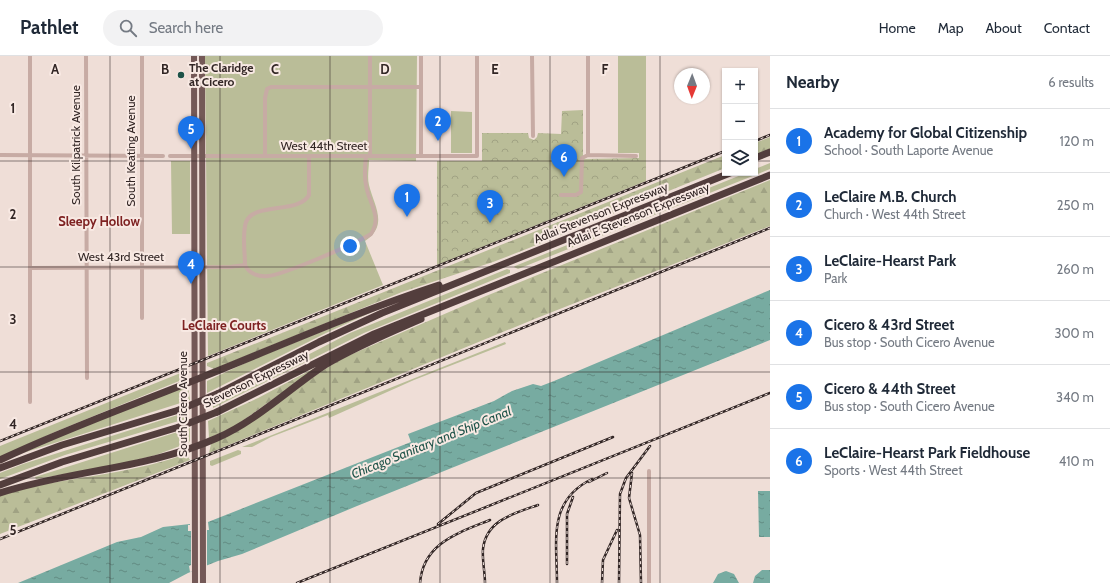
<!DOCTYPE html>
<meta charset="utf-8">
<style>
:root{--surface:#fff;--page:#f2f2f3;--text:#1f2937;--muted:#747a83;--line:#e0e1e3;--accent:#1a73e8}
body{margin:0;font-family:Cabin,sans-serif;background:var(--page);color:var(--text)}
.controls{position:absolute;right:12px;top:12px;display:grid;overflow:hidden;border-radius:0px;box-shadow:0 1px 3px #0004}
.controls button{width:36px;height:36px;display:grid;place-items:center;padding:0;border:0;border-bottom:1px solid var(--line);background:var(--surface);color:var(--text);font:20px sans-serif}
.compass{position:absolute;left:674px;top:12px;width:36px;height:36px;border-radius:50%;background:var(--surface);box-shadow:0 1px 3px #0004;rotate:181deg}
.you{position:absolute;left:350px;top:190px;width:14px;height:14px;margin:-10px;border:3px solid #fff;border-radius:50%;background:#1a73e8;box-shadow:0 0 0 6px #1a73e833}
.badge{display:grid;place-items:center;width:26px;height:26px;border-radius:50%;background:var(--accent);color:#fff;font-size:13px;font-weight:700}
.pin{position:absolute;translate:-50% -33px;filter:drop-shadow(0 1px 2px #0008)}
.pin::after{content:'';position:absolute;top:21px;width:14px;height:12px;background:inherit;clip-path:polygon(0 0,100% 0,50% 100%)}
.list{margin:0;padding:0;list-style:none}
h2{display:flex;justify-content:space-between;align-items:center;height:52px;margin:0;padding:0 16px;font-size:17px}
h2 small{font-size:13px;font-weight:400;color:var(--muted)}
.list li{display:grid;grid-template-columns:26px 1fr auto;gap:12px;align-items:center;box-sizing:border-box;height:64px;padding:0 16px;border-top:1px solid var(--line)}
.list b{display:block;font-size:15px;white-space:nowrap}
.list p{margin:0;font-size:13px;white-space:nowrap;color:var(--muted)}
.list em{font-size:13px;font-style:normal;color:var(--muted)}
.icon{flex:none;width:22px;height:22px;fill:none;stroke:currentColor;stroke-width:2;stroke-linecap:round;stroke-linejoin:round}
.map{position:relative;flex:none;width:770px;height:527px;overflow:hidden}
header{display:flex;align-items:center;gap:24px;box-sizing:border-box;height:56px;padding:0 20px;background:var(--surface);border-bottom:1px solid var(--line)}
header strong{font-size:19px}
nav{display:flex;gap:22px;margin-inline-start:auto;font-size:14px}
.search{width:280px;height:36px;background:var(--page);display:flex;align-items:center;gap:10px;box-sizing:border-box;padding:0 14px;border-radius:22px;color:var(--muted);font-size:15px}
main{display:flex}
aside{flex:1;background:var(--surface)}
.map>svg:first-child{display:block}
.grass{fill:#babd98}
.forest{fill:url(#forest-firs)}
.park{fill:url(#park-crowns)}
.water{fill:url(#water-ripples)}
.pier{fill:#efded7}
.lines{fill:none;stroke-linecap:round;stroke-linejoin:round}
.street{stroke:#c7aba4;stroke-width:4}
.primary{stroke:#745957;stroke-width:6}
.highway{stroke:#533e3d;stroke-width:7}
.rail-casing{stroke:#322625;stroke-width:2.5}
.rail{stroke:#f8e9e3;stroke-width:1;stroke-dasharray:3;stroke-linecap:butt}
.highway-bridge{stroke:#533e3d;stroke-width:7}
.grid{fill:none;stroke:#322625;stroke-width:1;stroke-opacity:0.55}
.poi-dot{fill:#1d5248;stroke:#f8e9e3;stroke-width:1.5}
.labels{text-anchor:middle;stroke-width:4;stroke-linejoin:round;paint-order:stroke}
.poi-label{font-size:12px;font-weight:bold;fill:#322625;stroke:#f8e9e3;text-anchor:start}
.street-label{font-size:12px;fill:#322625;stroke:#f8e9e3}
.neighbourhood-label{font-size:13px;font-weight:bold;fill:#7e2222;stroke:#f8e9e3}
.water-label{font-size:13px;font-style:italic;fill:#1d5248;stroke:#f8e9e3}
.grid-label{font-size:13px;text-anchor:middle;font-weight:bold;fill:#322625;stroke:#f8e9e3;stroke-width:4;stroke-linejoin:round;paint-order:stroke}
</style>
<header>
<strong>Pathlet</strong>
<div class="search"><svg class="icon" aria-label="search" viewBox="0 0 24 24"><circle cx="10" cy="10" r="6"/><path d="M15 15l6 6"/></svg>Search here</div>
<nav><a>Home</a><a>Map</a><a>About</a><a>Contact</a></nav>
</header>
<main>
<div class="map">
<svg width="770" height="527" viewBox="0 0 770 527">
<defs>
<pattern id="forest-firs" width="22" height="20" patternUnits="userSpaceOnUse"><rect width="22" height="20" fill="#babd98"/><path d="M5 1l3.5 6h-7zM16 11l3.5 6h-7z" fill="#a0a283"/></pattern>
<pattern id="park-crowns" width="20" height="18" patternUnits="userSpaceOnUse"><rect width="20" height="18" fill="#babd98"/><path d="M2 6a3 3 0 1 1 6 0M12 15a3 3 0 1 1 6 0" fill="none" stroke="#a0a283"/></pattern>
<pattern id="water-ripples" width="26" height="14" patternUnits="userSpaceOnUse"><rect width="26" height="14" fill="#77aba1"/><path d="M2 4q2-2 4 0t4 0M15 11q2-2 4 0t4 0" fill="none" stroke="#628b83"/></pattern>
</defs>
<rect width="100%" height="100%" fill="#efded7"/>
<!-- grass -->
<path class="grass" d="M205,0H417L416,105L369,104C369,112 367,121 369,129C374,150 389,169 365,185L383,229L208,300Z
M618,0H646V97H618Z
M451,55L472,56V97H451Z
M171,105H190V178H172Z
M770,107V113L518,213L514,211L515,210L746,117H755V113Z
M507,213L510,214V217L364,277L213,352V346L240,334L350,277Z
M383,251L326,277L207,337V325L254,303Z
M505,286L506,288L414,324L329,362L328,359L271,381L252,391H242Z
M188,314V319L184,323L57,375L0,401V390Z
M188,329L190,344L23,397L59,379Z
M184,357V364H182L65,399L0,423V417L23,408Z
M190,372V385L188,387L156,399L116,409L36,423L35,421Z
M238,394L241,395V398L212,410L210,409V405Z"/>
<!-- forest -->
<path class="forest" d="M770,81V93L755,99V87Z
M725,99V112L529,192L493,206L402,236L214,313L207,310V307Z
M770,124V170L537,262L209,397L211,388C259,366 298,328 343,302L486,240Z
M324,307L235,370L209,382L208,365L258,342Z
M183,399H187L190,404L0,478V439C60,421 124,420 183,399Z"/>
<!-- park -->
<path class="park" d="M583,54V103L639,102V97H646V125L437,209V105H482V77H528L529,82L534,84L537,81L538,77L561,78L562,55Z"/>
<!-- water -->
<path class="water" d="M770,234V284L357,450L242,498L218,505L188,517L169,527H18L117,486L141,481L163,471L208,466L411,386L408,378L494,345L512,335L533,328L541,330L554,325Z
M758,435H770V481H759Z
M762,514H770V527H753L755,520Z
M726,515L734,518L739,527H713L718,518Z"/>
<!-- pier -->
<path class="pier" d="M208,466L209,474H207V511L190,516L189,510L191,509V475H188V469H190V467Z"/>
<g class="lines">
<!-- street -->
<path class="street" d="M30,0V346
M86,0L87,322
M142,0V262
M370,0V100
M421,0V100
M532,0L533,80
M588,0V99
M0,99L163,100
M588,99L636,100
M170,100H477V0
M265,100V42L267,33L271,31H420
M561,139H576L581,136L582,102L588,99
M245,209C249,218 259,221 268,220C283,219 357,187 371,178C383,160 368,146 366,129C364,120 365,109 366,100
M245,209C245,196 242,178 246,166C254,146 299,158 309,139V100
M30,212L230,211L245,209
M649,527V415"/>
<!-- primary -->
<path class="primary" d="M194,0L195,527
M202,0L203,527"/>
<!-- highway -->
<path class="highway" d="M755,102L770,96
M217,338L319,286L382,257L730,117
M217,356L374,278L770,119
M0,404C67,372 136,348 205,320C282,289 359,255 439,229
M0,412L62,389L179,354
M0,429L62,406L179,371
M0,437C71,414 148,413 217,382C256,365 290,332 325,309C355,291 389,277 421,263"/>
<defs>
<path id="rail" d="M755,85L770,79
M0,385L725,95
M632,417L629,442L640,479L641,527
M589,426L607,417
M438,468L476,437L613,381
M0,483L770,172
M567,508V458L573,441
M297,527L770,337
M420,527C423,487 458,477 490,464
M485,527C485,516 482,504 483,493C486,464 515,457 538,449
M557,527C557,485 547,445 592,423
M602,527L603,504L617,474
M619,527L620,438L626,422L650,390"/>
</defs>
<!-- rail casing -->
<use href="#rail" class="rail-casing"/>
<!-- rail -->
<use href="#rail" class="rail"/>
<!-- highway-bridge -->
<path class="highway-bridge" d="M179,354L217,338
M179,371L217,356"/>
</g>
<!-- grid -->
<path class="grid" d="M110,0V527M220,0V527M330,0V527M440,0V527M550,0V527M660,0V527M0,105H725M755,105H770M0,211H770M0,316H770M0,422H770"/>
<!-- markers -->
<circle class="poi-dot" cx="181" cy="19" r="4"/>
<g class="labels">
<!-- poi labels -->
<g class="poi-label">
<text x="189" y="16">The Claridge<tspan x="189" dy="14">at Cicero</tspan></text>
</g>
<!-- street labels -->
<g class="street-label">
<text transform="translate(76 89) rotate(-90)" y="4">South Kilpatrick Avenue</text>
<text x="324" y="94">West 44th Street</text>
<text transform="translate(131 95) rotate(-90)" y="4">South Keating Avenue</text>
<text transform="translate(601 157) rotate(-22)" y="4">Adlai Stevenson Expressway</text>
<text transform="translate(638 159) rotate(-22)" y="4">Adlai E Stevenson Expressway</text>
<text x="121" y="205">West 43rd Street</text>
<text transform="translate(256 323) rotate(-26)" y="4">Stevenson Expressway</text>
<text transform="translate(183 348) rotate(-90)" y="4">South Cicero Avenue</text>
</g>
<!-- neighbourhood labels -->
<g class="neighbourhood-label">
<text x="99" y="170">Sleepy Hollow</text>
<text x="224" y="274">LeClaire Courts</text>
</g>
<!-- water labels -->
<g class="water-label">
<text transform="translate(431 386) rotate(-22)" y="5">Chicago Sanitary and Ship Canal</text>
</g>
</g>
<g class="grid-label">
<text x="55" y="18">A</text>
<text x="165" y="18">B</text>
<text x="275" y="18">C</text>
<text x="385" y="18">D</text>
<text x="495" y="18">E</text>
<text x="605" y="18">F</text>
<text x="13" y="57">1</text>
<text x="13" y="163">2</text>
<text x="13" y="268">3</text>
<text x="13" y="373">4</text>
<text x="13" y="479">5</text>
</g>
</svg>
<div class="controls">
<button>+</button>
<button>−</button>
<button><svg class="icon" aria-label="layers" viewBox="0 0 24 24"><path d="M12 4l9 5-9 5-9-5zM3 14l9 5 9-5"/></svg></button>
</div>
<svg class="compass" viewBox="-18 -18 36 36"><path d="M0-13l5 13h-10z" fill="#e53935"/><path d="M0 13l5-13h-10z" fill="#747a83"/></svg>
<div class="you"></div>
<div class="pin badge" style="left:407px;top:161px">1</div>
<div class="pin badge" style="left:438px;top:85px">2</div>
<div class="pin badge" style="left:490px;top:167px">3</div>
<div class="pin badge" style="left:191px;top:228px">4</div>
<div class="pin badge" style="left:191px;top:93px">5</div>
<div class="pin badge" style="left:564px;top:121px">6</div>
</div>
<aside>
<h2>Nearby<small>6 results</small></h2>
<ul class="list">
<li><span class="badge">1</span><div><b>Academy for Global Citizenship</b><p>School · South Laporte Avenue</p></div><em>120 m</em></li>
<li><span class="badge">2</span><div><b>LeClaire M.B. Church</b><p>Church · West 44th Street</p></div><em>250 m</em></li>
<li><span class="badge">3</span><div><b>LeClaire-Hearst Park</b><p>Park</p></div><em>260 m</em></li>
<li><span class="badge">4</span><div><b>Cicero &amp; 43rd Street</b><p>Bus stop · South Cicero Avenue</p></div><em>300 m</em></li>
<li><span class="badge">5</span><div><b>Cicero &amp; 44th Street</b><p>Bus stop · South Cicero Avenue</p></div><em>340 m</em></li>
<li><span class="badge">6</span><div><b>LeClaire-Hearst Park Fieldhouse</b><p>Sports · West 44th Street</p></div><em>410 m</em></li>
</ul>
</aside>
</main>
